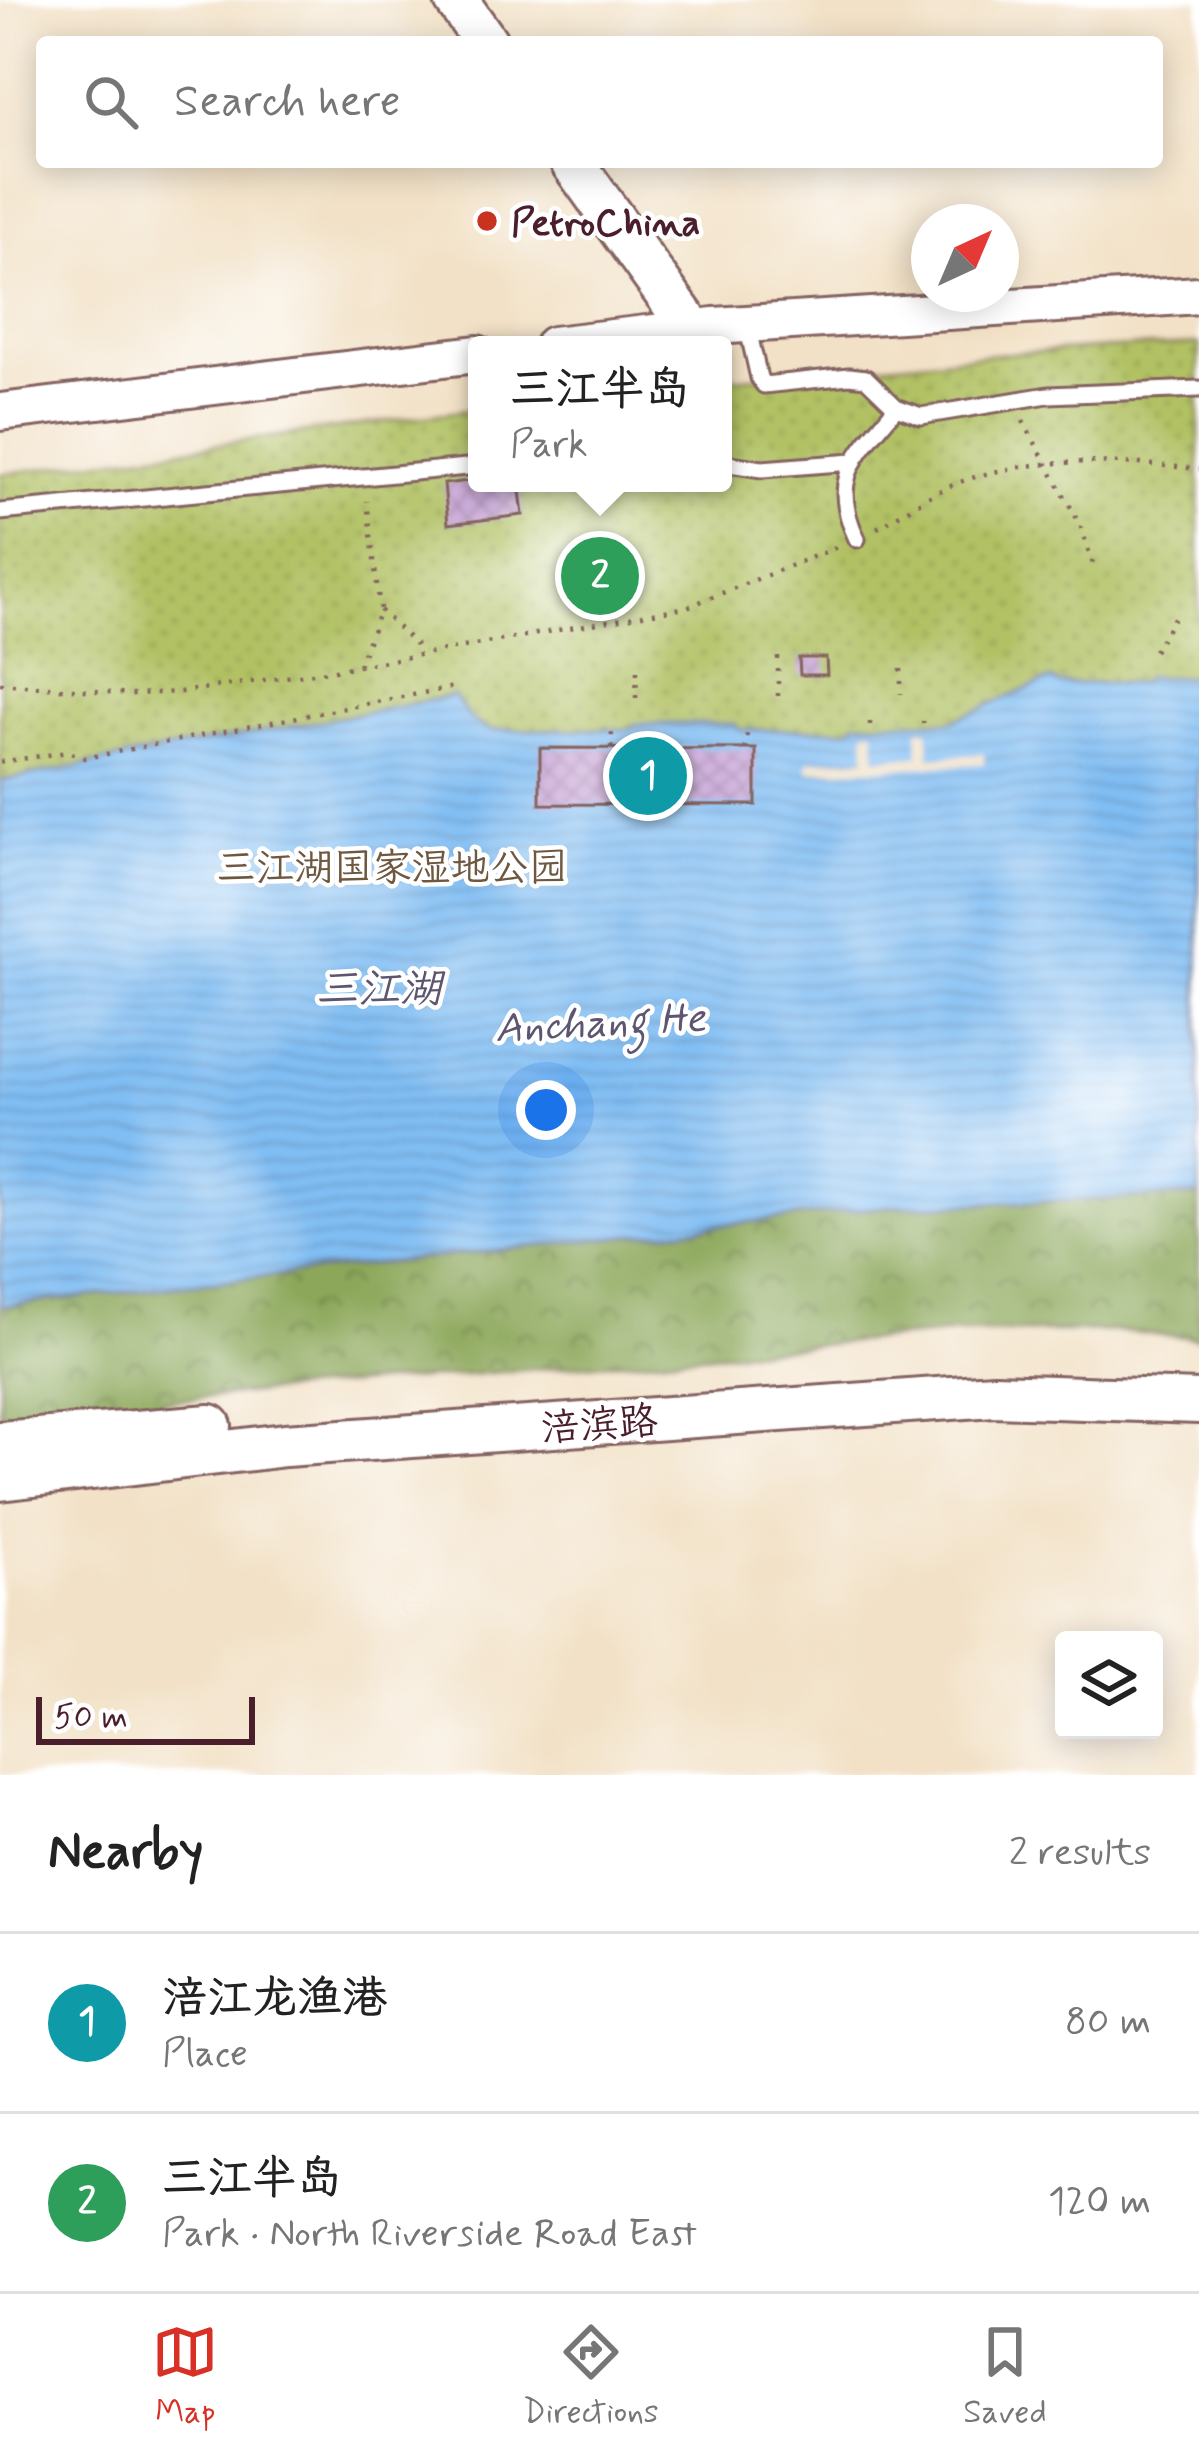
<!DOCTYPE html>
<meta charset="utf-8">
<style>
:root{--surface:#fff;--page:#f2f2f2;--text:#222;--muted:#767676;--line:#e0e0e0;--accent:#d93025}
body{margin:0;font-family:Mynerve,"LXGW WenKai TC",sans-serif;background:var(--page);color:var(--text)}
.controls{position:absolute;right:36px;bottom:36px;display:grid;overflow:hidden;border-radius:12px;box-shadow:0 6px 30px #0003}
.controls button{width:108px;height:108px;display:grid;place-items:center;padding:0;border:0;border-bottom:3px solid var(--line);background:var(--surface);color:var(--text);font:60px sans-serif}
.compass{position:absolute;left:911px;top:204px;width:108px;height:108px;border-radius:50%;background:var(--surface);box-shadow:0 6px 30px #0003;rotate:44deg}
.scale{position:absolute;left:36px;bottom:30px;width:219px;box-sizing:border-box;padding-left:12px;border:6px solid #4a1f2b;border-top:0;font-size:33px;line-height:42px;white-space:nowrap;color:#4a1f2b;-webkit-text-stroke:9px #fff;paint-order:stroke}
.you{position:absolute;left:546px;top:1110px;width:42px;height:42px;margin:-30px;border:9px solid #fff;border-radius:50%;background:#1a73e8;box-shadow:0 0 0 18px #1a73e833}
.badge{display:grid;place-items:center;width:78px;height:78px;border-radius:50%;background:var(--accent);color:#fff;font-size:39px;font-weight:700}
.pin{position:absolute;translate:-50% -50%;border:6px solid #fff;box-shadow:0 3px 12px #0006}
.popup{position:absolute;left:468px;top:336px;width:264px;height:156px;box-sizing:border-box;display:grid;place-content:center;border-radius:12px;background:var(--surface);filter:drop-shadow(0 3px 9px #0005);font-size:39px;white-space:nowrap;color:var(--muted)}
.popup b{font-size:45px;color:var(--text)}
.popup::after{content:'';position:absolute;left:50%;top:100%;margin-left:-24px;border:24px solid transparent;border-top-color:var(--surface)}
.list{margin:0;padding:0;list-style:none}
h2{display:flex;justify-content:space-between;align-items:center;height:156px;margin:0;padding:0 48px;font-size:51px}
h2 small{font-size:39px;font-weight:400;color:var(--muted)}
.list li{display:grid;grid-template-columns:78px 1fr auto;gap:36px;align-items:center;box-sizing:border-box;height:180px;padding:0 48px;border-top:3px solid var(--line)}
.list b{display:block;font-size:45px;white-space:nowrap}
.list p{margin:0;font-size:39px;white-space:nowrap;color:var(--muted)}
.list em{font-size:39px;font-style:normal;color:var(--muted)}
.icon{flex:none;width:66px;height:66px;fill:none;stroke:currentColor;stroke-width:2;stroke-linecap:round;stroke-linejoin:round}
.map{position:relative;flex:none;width:1199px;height:1775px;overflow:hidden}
.search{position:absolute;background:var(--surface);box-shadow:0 6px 30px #0003;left:36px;right:36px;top:36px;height:132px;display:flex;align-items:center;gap:30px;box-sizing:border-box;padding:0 42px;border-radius:12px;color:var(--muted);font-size:45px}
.sheet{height:516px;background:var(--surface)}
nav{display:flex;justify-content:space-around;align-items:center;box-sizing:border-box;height:168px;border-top:3px solid var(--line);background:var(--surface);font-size:33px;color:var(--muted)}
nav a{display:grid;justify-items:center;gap:6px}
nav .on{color:var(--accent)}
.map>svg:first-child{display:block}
.forest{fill:url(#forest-crowns);stroke:#6b6342;stroke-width:3}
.park{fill:url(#park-dots);stroke:#7e7048;stroke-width:3}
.water{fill:url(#water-rules);stroke:#656e8f;stroke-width:3}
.pier{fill:#f2e1c6}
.building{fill:url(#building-cross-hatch)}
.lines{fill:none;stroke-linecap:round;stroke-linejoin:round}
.service-casing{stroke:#856361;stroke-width:21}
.tertiary-casing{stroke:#856361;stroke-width:42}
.secondary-casing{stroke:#856361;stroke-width:48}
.path{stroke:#856361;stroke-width:4.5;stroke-dasharray:3 9;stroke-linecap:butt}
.service{stroke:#fff;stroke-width:15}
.tertiary{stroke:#fff;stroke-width:36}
.secondary{stroke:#fff;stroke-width:42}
.poi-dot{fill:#c8321e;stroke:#fff;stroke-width:4.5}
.labels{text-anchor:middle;stroke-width:9;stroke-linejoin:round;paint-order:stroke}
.poi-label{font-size:39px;font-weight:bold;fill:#4a1f2b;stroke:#fff;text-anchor:start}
.park-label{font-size:39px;fill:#6e583f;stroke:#fff}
.street-label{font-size:39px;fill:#4a1f2b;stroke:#fff}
.water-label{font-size:42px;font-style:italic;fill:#5d5671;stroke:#fff}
</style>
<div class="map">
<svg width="1199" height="1775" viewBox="0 0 1199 1775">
<defs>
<pattern id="forest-crowns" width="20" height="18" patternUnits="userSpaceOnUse" patternTransform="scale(3)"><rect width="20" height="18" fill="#8ca75a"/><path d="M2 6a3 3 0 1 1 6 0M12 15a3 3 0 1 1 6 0" fill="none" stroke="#74874b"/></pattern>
<pattern id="park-dots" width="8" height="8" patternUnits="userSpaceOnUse" patternTransform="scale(3)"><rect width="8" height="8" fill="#b1c164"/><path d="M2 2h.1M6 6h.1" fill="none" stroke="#9aa557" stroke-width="1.8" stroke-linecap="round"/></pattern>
<pattern id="water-rules" width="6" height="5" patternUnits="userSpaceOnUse" patternTransform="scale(3)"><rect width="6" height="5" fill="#80bdf3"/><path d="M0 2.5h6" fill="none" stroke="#70a2d0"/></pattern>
<pattern id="building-cross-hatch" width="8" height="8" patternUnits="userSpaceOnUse" patternTransform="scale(3)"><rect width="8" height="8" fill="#c6a1d6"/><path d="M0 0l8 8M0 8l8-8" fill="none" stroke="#a383ae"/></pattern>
</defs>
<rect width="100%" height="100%" fill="#fff"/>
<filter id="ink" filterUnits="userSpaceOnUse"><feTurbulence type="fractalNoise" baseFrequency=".00833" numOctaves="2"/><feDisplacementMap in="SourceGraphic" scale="24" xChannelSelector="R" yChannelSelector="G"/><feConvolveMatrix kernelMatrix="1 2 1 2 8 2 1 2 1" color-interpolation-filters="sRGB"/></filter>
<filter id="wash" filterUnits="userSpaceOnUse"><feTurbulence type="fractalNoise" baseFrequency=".004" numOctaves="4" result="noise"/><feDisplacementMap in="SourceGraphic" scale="48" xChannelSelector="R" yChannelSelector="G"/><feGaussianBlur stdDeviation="2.7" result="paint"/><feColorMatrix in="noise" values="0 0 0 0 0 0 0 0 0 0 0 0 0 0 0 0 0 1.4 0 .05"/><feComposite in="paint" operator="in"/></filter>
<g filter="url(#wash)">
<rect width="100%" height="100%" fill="#f2e1c6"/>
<!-- forest -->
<path class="forest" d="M1199,1196V1338L1119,1331L958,1333L0,1415V1306L892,1206Z"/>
<!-- park -->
<path class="park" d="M1199,344V1196L892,1206L0,1306V474L477,409V483H723V379L997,354Z"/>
<!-- water -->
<path class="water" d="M1145,677H1199V1196L892,1206L0,1306V781L454,696L470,719L488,730L631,729L635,724H735L740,730L849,729L855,722L951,721L1051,679L1059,684L1141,683Z"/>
<!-- pier -->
<path class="pier" d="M918,729H928L930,757L984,754V764L808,771V761L866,758L865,730H875L876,758L919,756Z"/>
<g id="blocks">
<!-- building -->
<path class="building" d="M477,480L519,483L523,515L448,524L444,484Z
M799,658H826L827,675H800Z
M540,748L756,749V805L540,804Z"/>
</g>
</g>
<g filter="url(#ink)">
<use href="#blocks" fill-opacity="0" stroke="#856361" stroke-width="3"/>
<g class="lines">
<defs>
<path id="service" d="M747,325L759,378L764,385L849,376L866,378L896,407L921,416L1048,395L1199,389
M723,463L762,469L853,462
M0,512L477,466
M857,539C827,476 858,455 896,407"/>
<path id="tertiary" d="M553,345L714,326L1199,295
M0,412L477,354"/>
<path id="secondary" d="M456,0L486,42
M572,162L691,328
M0,1443L210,1426
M0,1479L285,1445L994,1395L1199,1402"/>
</defs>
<!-- service casing -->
<use href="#service" class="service-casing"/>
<!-- tertiary casing -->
<use href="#tertiary" class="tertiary-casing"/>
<!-- secondary casing -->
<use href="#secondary" class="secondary-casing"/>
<!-- path -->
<path class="path" d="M1023,421L1080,524L1093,564
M877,528C901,514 925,497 950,486C1027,454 1118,461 1199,469
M380,610L423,652
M1154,651L1177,613
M359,665L380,610L367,501
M901,669V694
M0,683L132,694L180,692L335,670L687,607L840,546
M778,696V649
M636,698L637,670
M923,721L924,729
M870,722V730
M611,748L612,729
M746,749L747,730
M0,762L68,752L85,758L454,687"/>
<!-- service -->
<use href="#service" class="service"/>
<!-- tertiary -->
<use href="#tertiary" class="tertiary"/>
<!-- secondary -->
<use href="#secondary" class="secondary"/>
</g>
</g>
<!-- markers -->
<circle class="poi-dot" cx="487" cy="221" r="12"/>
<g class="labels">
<!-- poi labels -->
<g class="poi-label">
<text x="511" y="235">PetroChina</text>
</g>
<!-- park labels -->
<g class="park-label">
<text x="392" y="880">三江湖国家湿地公园</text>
</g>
<!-- street labels -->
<g class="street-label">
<text transform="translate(599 1423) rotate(-4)" y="14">涪滨路</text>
</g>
<!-- water labels -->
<g class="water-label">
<text x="379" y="1002">三江湖</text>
<text transform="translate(600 1021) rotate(-3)" y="15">Anchang He</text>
</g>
</g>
</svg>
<div class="controls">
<button><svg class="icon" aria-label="layers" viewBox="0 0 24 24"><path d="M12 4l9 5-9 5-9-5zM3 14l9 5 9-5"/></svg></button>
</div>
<svg class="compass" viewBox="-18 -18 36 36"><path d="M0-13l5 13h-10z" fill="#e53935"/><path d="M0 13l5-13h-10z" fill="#767676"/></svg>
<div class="scale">50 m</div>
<div class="you"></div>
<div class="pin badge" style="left:648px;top:776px;background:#0f9aa8">1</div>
<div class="pin badge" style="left:600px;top:576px;background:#2e9e5b">2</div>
<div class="popup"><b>三江半岛</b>Park</div>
<div class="search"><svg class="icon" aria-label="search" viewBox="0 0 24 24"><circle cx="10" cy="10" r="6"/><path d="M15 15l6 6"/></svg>Search here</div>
</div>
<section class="sheet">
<h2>Nearby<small>2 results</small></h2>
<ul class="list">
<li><span class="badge" style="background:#0f9aa8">1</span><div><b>涪江龙渔港</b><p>Place</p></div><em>80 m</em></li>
<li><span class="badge" style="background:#2e9e5b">2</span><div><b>三江半岛</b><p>Park · North Riverside Road East</p></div><em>120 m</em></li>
</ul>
</section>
<nav>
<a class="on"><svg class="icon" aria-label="map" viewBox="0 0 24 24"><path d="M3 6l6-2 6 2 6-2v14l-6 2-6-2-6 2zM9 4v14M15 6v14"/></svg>Map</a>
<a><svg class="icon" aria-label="directions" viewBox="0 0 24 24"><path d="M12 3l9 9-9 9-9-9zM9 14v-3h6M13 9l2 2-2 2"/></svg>Directions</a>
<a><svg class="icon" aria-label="saved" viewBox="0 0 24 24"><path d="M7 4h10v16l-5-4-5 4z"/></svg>Saved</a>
</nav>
